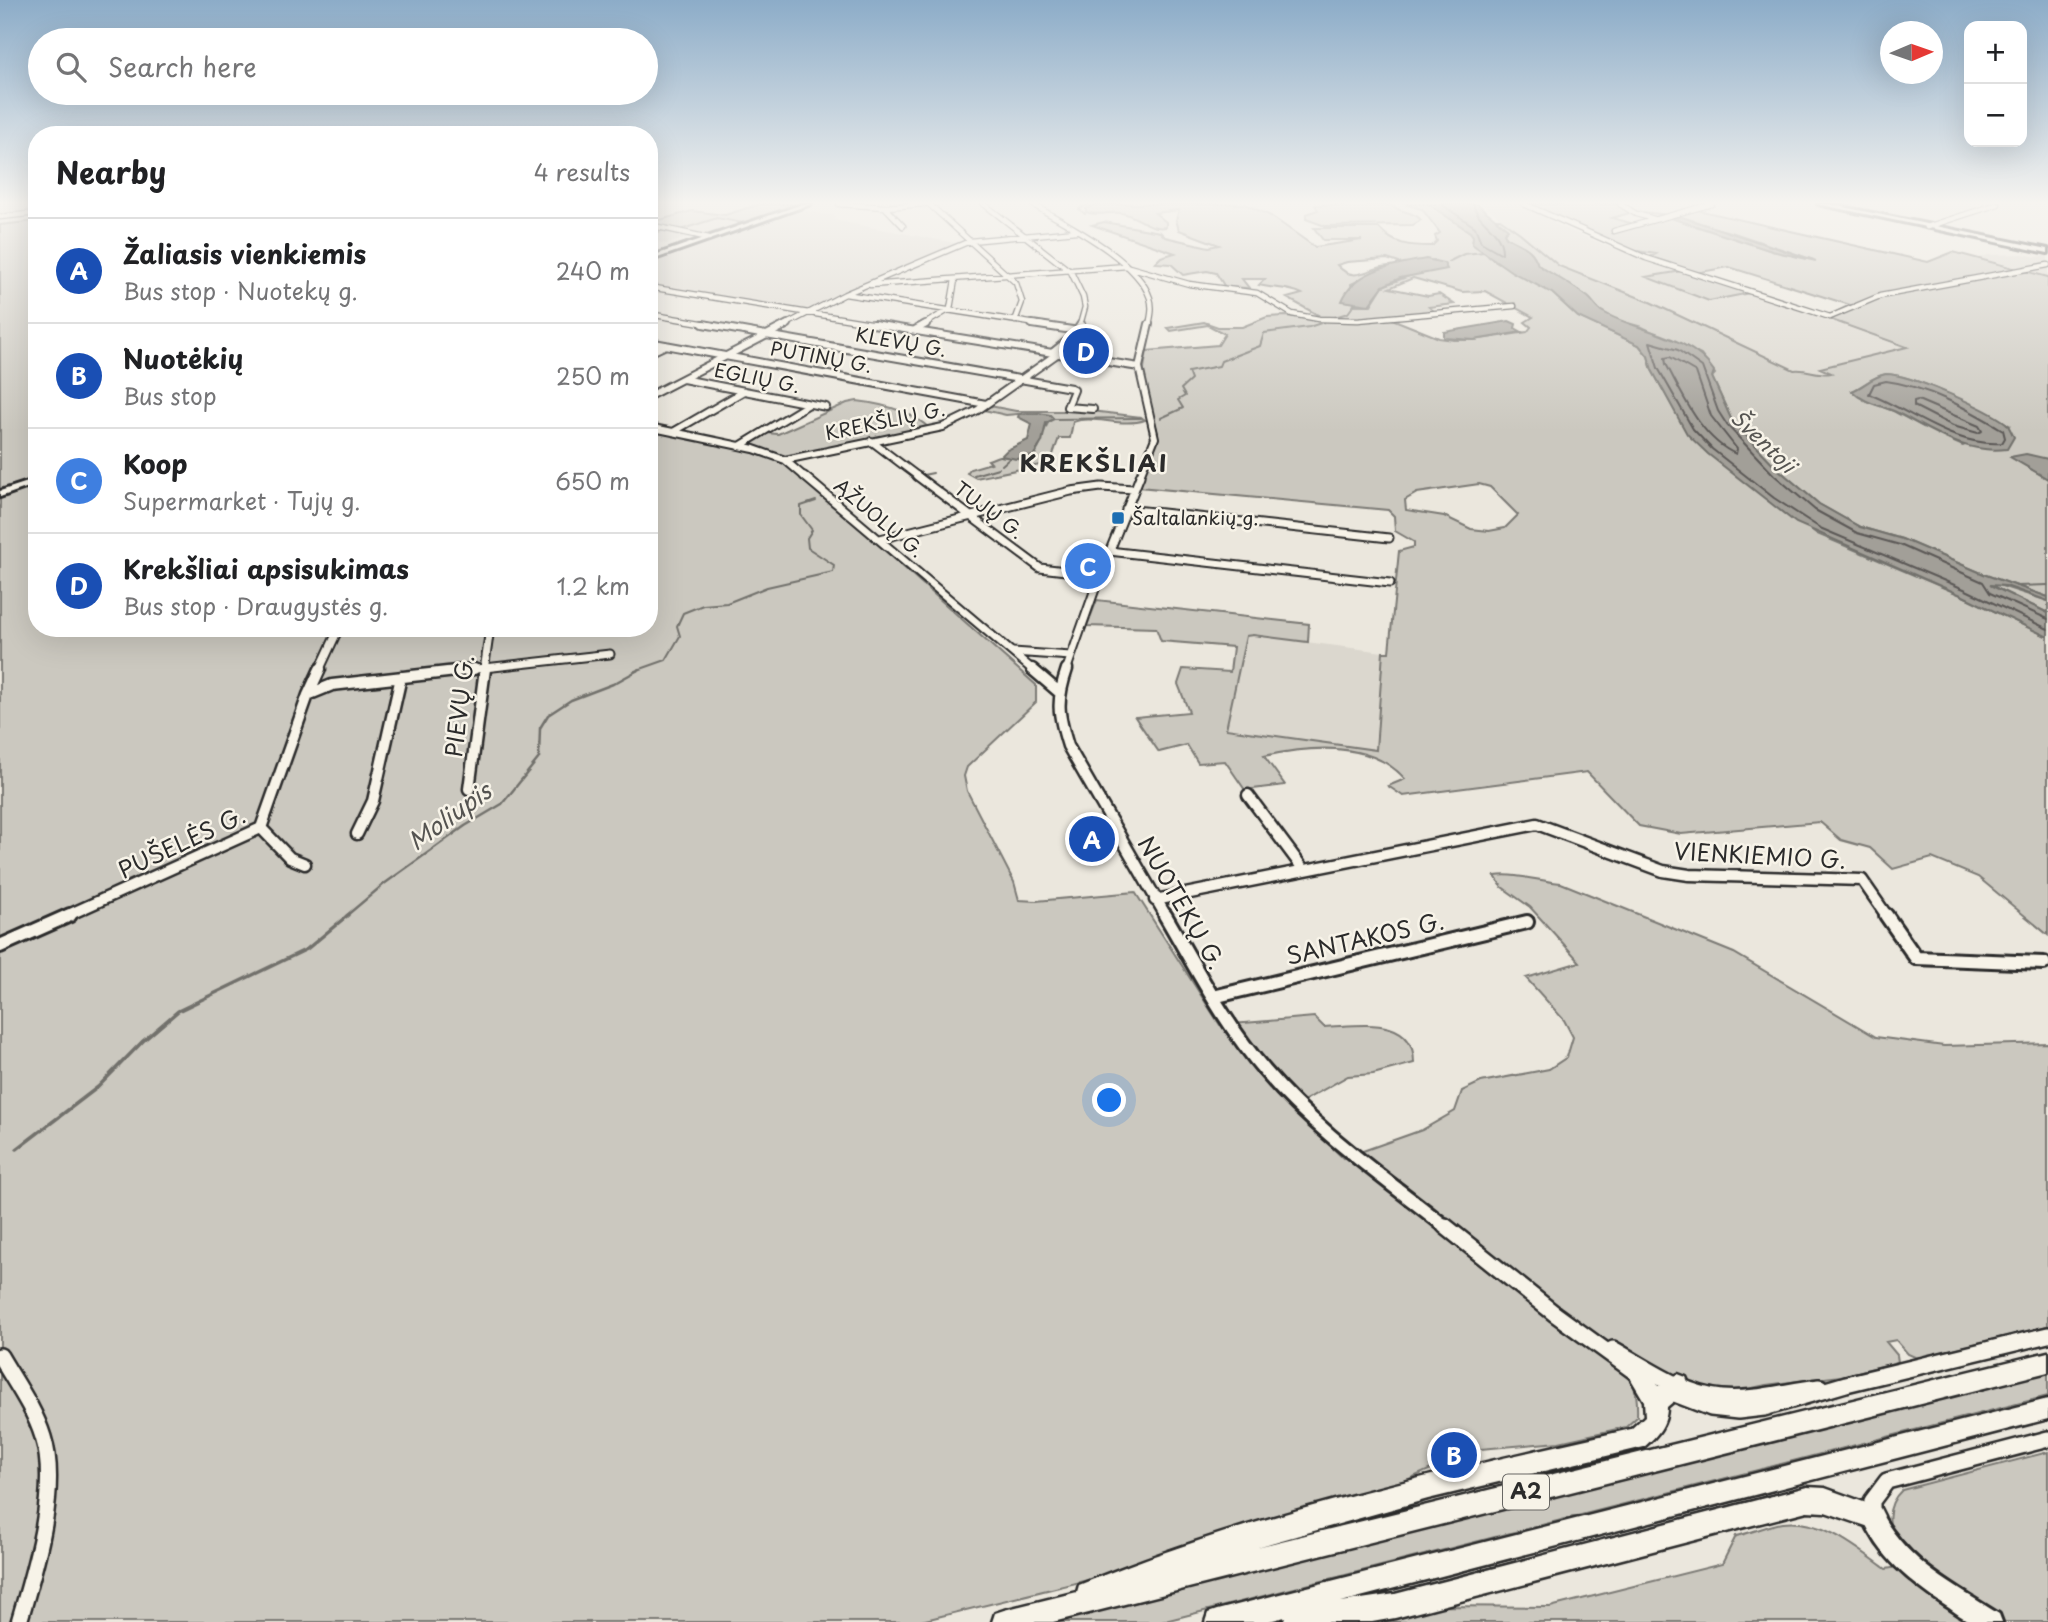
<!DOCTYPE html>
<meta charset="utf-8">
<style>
:root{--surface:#fff;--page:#f6f6f6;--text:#202124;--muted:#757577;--line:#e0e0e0;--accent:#1f6fb2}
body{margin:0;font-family:"Playpen Sans",sans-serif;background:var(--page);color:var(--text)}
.controls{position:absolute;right:21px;top:21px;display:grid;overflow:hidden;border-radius:14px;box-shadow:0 7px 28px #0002}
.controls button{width:63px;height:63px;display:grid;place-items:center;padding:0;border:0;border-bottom:2px solid var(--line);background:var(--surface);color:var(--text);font:35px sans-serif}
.compass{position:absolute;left:1880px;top:21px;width:63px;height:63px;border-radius:50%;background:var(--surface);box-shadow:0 7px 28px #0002;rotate:88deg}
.you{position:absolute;left:1110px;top:1101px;width:24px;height:24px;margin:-18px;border:5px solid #fff;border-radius:50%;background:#1a73e8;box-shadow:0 0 0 10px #1a73e833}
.badge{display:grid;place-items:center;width:46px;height:46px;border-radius:50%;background:var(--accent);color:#fff;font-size:23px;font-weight:700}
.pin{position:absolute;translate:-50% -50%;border:4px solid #fff;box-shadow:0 2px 7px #0006}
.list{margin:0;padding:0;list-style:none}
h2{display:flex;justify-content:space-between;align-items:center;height:91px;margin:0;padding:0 28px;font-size:30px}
h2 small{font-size:23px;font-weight:400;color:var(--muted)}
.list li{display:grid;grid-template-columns:46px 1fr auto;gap:21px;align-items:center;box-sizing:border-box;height:105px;padding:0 28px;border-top:2px solid var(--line)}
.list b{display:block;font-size:26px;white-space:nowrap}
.list p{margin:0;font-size:23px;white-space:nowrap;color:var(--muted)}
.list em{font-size:23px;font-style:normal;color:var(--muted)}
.icon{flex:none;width:38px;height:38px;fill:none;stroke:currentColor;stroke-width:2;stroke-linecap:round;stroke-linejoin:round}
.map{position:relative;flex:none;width:2048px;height:1622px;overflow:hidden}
.search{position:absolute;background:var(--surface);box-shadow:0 7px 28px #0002;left:28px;top:28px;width:630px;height:77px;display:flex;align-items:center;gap:18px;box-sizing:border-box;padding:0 24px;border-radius:38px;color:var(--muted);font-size:26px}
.panel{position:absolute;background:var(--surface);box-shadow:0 7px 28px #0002;left:28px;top:126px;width:630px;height:511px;border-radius:28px}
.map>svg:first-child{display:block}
.built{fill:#dbd7ce}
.green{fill:#cbc8bf;stroke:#7b7a75;stroke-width:2;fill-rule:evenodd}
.water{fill:#a29f98;stroke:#72716c;stroke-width:2}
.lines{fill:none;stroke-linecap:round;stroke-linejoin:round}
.shore{stroke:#5b5957;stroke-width:2}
.stream-far2{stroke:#72716c;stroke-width:2}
.stream-far1{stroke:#72716c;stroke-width:2.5}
.stream{stroke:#72716c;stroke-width:3.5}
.minor-far5-casing{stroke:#2b2b2b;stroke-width:7}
.minor-far4-casing{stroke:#2b2b2b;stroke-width:10}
.minor-far3-casing{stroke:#2b2b2b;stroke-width:11}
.minor-far2-casing{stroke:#2b2b2b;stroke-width:15}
.minor-far1-casing{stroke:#2b2b2b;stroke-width:18}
.minor-casing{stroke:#2b2b2b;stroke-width:20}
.major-casing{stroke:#2b2b2b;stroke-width:6}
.highway-casing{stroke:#2b2b2b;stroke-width:5}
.minor-far5{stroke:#f7f3e8;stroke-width:4.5}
.minor-far4{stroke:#f7f3e8;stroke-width:6}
.minor-far3{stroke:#f7f3e8;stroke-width:7}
.minor-far2{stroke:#f7f3e8;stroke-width:10}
.minor-far1{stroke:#f7f3e8;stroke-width:12}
.minor{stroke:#f7f3e8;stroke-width:15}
.major{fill:#f7f3e8;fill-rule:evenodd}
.highway{fill:#f7f3e8;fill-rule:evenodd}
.poi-dot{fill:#1f6fb2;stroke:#f7f3e8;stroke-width:2.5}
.labels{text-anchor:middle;stroke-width:5;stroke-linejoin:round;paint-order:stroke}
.far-street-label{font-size:19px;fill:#2b2b2b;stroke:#f7f3e8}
.far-poi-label{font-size:19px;fill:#2b2b2b;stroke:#f7f3e8;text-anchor:start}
.far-water-label{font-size:21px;font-style:italic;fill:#555451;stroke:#f7f3e8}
.shield{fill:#f7f3e8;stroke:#686764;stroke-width:2}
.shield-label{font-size:21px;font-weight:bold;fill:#2b2b2b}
.street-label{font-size:23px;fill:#2b2b2b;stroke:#f7f3e8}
.far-district-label{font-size:24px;font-weight:bold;letter-spacing:2px;fill:#2b2b2b;stroke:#f7f3e8}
.water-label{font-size:24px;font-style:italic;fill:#555451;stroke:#f7f3e8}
</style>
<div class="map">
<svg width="2048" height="1622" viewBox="0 0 2048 1622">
<rect width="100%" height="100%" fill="#ebe7dd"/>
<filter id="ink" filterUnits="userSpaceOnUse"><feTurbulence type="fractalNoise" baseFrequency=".0143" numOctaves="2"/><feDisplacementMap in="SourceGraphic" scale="14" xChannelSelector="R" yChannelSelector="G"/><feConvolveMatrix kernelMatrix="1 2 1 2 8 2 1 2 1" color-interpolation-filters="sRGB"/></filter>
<g filter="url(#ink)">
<!-- built -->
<path class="built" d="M1483,204H1523L1561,227L1615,249L1682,271L1647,277L1709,301L1750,293L1907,348L1821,367L1833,373L1820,375L1805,369L1794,370L1559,266Z
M802,211L836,216L833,220L960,244L811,310L649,283V262Z
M717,218L748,224L702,239L693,236L667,244L649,240V236L671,228L680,230Z
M2023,254L2037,257L2048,255V277L1980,258L1988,255Z
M1253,635L1383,652L1376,750L1226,729L1246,636Z"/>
<!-- green -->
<path class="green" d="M760,204H804L748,224L717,218L680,230L671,228L649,235V223L692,211L725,215Z
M1096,204H1245L1271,216L1315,247L1362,240H1323L1314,228H1379C1394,245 1409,246 1432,246L1437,241L1435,236L1440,233L1422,209L1405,204H1428L1435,208L1470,232L1489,257L1552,293L1578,317L1639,345L1648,356L1652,370L1688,434L1817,534L1961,595L2048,637V935L1978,877L1932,858L1893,869L1870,848L1841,840L1820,822L1681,834L1639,826L1587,772L1403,796L1388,786L1405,779C1371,740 1310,746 1264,756L1285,785L1245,790L1225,761L1198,763L1187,745L1159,752L1135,717L1189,712L1178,684L1183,669L1230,672L1233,647L1161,641L1156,628L1087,626L1097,600L1309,624L1308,642L1253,635L1246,636L1226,729L1376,750L1383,652H1389L1399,551L1414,547V542L1395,531L1394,516L1388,510L1139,487L1158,434L1143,374L1147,351L1218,345L1225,334L1208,325L1171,331L1168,328L1204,322L1218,327H1242L1267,317L1285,316L1313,319L1318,315L1287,298L1302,294C1288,287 1274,289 1259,285L1265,279H1242L1249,288L1225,287L1216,273L1207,271L1183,275L1171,264L1155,263L1161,257L1175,253L1092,225L1104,222L1160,232L1165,237L1209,247L1219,245L1179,230L1176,220L1179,210L1155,213L1166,222V227C1147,230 1138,215 1121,213C1109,211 1099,217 1086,212V209ZM1387,259L1402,264L1435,260L1417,273L1383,286L1371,305H1354L1351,284L1389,266C1368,267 1355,285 1337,265L1347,262ZM1413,278L1462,292L1485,291L1533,317L1525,322L1531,327L1527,332L1474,340H1454L1439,338L1387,317L1435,312L1429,307L1454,304L1439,294L1428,296L1389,288ZM1479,484L1490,487L1518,515L1505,528L1489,531L1471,529L1444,516L1406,510L1405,500L1417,493Z
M1526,204H1619L1633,212L1612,218L1634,224L1653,219L1634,211L1669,215L1693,209L1928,262L1953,252L2048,277V459L2011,457L2048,479V597L1986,575L1902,539L1860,527L1819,504L1779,470L1732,421L1712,377L1715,374L1701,355L1642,327L1617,320L1599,310L1589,298L1538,265C1531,244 1523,250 1508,238C1503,234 1498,225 1493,219H1500L1520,233L1559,266L1650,302L1794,370C1808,368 1817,376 1831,373L1820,368L1907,347L1818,315H1830L1850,305L1729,267L1695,273L1750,293L1709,301L1646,277L1682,271L1650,257L1656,254L1631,250ZM1672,217L1734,233L1814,260L1772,251ZM1886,374C1916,375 1981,409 2009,425L1963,446C1940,437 1919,425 1897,413C1882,405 1864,404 1852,391C1865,385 1871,377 1886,374Z
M1315,205H1391C1400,213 1414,211 1421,220L1413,225L1325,226L1306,219V214L1318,210Z
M37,221V479L0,491V225Z
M857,401C882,404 912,411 930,429L779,461L791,467L1036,685V702L967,767L964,776L967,791L1014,882L1019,900L1036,901L1135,892L1220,1025L1314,1017L1324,1027C1359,1026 1414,1014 1414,1063L1373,1074L1348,1076L1291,1108L1343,1158L1422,1130L1455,1111L1462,1091L1481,1082L1549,1069L1567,1057L1573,1037L1564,1020L1526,978L1580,962L1530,907L1502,887L1495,876C1517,873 1538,881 1561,883L1734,953L1876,1037L1944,1046L2048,1043V1326L1917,1358L1908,1354L1896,1340L1886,1342L1897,1355L1898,1362L1841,1376L1766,1385L1734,1392L1705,1390L1677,1380L1603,1340L1599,1351C1624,1381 1639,1371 1637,1417L1626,1427L1559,1442L1446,1452L1448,1456L1435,1458L1438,1466L1380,1492L1100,1577L917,1622H0V496L37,483V628H649V431L740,448L766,433L778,434L847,403Z
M990,406L1016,411H1091L1141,417L1145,420C1121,428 1093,414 1073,422L1070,438H1059L1050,463L976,478L967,473L970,469L991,463L988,460C992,459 995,457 999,456C1008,455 1024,464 1032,457C1044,447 1041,427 1052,418L1050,415L1028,413L1006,415L984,410Z
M1995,584L2048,601V613L1990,585Z
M2048,1372V1396L1161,1622H1048Z
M2048,1452V1622H1357L1429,1606L1550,1607L1722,1564L1736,1536C1751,1533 1768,1525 1783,1523C1822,1518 1857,1548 1886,1569L1904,1566C1894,1540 1878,1512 1902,1490Z"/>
<!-- water -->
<path class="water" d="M1428,204H1477L1508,229L1504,233L1506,237C1522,246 1532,247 1538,265C1555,276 1572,285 1588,297C1594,302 1597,309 1603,312C1637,332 1690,334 1714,371L1712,377L1732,421L1779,470L1819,504L1860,527L1902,539L1986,575L2048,597V601L2006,586L1990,585L2048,613V637L1961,595L1796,523L1708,454L1687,434L1652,370L1648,356L1639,345L1578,317L1552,293L1512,272L1472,244L1473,236L1470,232Z
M1682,217L1816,261L1772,251L1671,218Z
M1426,259L1444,263L1447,269L1400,278L1383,286L1369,305L1342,301C1355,269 1394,265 1426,259Z
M1509,321L1516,324L1515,328L1522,332L1474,340L1444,338V332Z
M1886,374C1909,374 1986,408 2006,423C2010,427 2011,432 2014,437L2007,449C1964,454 1933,431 1896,412C1881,405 1864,403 1852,391C1865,386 1871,377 1886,374Z
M1039,413L1050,415L1054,419L1046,423L1042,442L1033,456L1017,459L1001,456L1007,450L1028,440L1032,424L1018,417L1019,414Z
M2026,454L2048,459V479L2010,457Z"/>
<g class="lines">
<!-- shore -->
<path class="shore" d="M1441,204L1475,227L1481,242L1502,254C1503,229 1479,225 1473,204
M1670,357L1696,372L1711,416L1737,449L1736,454C1701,439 1683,395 1666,364L1665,358Z
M1886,381C1927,386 1968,409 2003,430L2005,438L2002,443C1954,447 1912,411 1869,394L1874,384Z
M1918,400L1979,426L1982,431L1978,433L1953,426L1914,406V401Z
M2048,619L1990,593L1983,582L1900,545L1857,533L1815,510L1774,475L1727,425L1718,411L1702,367L1678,350L1650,342L1658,368L1693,429L1712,449L1774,498L1820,528L1964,589L2048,629"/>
<!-- stream-far2 -->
<path class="stream-far2" d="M1085,214L1079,209L1089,204
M1448,262L1464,254L1484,252
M1331,318L1348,313L1356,302
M1161,418L1183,408L1178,400L1185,396L1181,389L1191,380L1188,372L1219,366L1221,361L1260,346L1264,333L1309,327L1324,322
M1054,419L1141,418
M1002,465L1010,458
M923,475L933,473
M974,475L998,468
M2016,586L2048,585
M635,671L666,660L680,636L677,626L683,613L703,605L727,603L767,587L833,572L834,565L808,548L807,538L812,530L801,515V506L816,501"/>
<!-- stream-far1 -->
<path class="stream-far1" d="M346,916L384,884L465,826L502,804L539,758L540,728L548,715L571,700L613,684L640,669"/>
<!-- stream -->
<path class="stream" d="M17,1149L98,1087L143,1041L178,1011L307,949L348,915"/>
<defs>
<path id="minor-far5" d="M839,204L885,207L925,204
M929,204L1016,283L1022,302L1015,321
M984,204L1071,272L1083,297L1085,307L1080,325
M1032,204C1066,224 1137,259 1150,298C1153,307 1151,316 1149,325
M1524,204L1646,258L1830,317L1880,296L2048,265
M1620,204L1636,214L1654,219
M885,207L903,226
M0,217L37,213
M649,225L709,238
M1927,227L1998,204
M1614,231L1712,204
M1129,267L1189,284L1257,293L1292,314L1319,319L1358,320L1514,306
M870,285L1127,266
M649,287L883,325
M845,294L1043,325
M649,314L713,325
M785,325L845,294L970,241L1076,231
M923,325L950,309L955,280"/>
<path id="minor-far4" d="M703,324L1071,388L1074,390L1067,407L1093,409
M873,324L1139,367
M1032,324L1079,331
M915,330L926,324
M649,342L986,404
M649,353L666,345
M1052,353L1073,336L1081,324
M683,379L826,407
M649,396L788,324
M649,427L754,449L785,460L806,478
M673,432L744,391
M871,441L920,478
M740,446L809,404
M785,460L943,427L978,410L1057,354
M1139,478L1155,438L1139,367L1149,324"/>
<path id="minor-far3" d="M804,476L1034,671
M917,476L1040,568L1100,575
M1126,509L1389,538
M880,539L1071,491L1101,487L1134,489
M1109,551L1390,583
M1013,652L1071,656
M319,671L339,628
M458,671L610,654
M484,671L490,628
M1066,671L1100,575L1140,476"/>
<path id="minor-far2" d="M1032,669L1059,692
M1067,669C1056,701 1058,714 1068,746L1166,916
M310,694L332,685L474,669
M469,789L485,669
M1248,795L1304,870
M261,828L290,858L305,864
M357,834L373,801L401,677
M1155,900L1537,824L1663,871L1689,875L1862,880L1887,916
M66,916L261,828L308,695L320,669"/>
<path id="minor-far1" d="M1165,915C1196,968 1225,1025 1266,1072C1317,1132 1385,1178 1447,1228
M1886,915L1916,958L2044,963
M0,946L70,915
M1213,997L1527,922"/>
<path id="minor" d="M1445,1226L1555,1314L1639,1375
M1613,1349C1647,1368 1682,1394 1722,1398C1755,1401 1788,1390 1820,1387
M0,1356C15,1382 34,1408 43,1437C60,1489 34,1571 19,1622
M1667,1391L1711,1408L1738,1411L1764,1408L1846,1384L2048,1335
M1872,1516V1501L1887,1481L2048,1439"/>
<path id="major" d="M803,204H811L649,261V257Z
M1818,204H1829L2048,249V253Z
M37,479V484L0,497V491Z
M1872,1506L1879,1509C1905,1561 1952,1584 1999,1614L2002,1622C1993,1622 1983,1622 1974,1622C1965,1621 1954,1611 1946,1606C1910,1582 1879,1557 1862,1516L1865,1509Z"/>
<path id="highway" d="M2048,1352V1372L1053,1622H992L995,1613L1004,1610L1077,1592L1079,1585C1256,1512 1445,1471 1631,1429L1645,1416L1644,1401L1628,1374L1631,1367L1639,1364L1647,1367L1659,1386L1678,1374L1686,1377L1689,1384L1686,1391L1667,1407C1667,1425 1657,1436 1644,1447L1428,1499L1257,1547Z
M2048,1399V1419L1341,1602L1395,1594L1807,1487L1825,1488L1880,1508L1884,1516L1880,1524L1872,1528L1825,1512L1807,1511L1395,1618L1372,1622H1283L1285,1617L1265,1622H1205L1208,1613L1217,1610Z"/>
</defs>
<!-- minor-far5 casing -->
<use href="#minor-far5" class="minor-far5-casing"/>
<!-- minor-far4 casing -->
<use href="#minor-far4" class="minor-far4-casing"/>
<!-- minor-far3 casing -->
<use href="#minor-far3" class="minor-far3-casing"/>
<!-- minor-far2 casing -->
<use href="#minor-far2" class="minor-far2-casing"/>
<!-- minor-far1 casing -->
<use href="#minor-far1" class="minor-far1-casing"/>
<!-- minor casing -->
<use href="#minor" class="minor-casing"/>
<!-- major casing -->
<use href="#major" class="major-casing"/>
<!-- highway casing -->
<use href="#highway" class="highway-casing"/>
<!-- minor-far5 -->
<use href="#minor-far5" class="minor-far5"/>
<!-- minor-far4 -->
<use href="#minor-far4" class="minor-far4"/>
<!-- minor-far3 -->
<use href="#minor-far3" class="minor-far3"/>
<!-- minor-far2 -->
<use href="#minor-far2" class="minor-far2"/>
<!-- minor-far1 -->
<use href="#minor-far1" class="minor-far1"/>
<!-- minor -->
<use href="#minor" class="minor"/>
<!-- major -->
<use href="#major" class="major"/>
<!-- highway -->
<use href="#highway" class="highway"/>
</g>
</g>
<!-- sky -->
<linearGradient id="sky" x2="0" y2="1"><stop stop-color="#8cacc8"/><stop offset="0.47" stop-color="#f6f4f0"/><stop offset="1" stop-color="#f6f4f0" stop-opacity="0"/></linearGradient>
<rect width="2048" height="431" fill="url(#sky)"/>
<!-- markers -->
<rect class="poi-dot" x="1111" y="511" width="14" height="14" rx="3.5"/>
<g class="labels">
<!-- far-street labels -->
<g class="far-street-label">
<text transform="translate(901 342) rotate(10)" y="7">KLEVŲ G.</text>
<text transform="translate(821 357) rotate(10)" y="7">PUTINŲ G.</text>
<text transform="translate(757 378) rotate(11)" y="7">EGLIŲ G.</text>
<text transform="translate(885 421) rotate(-12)" y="7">KREKŠLIŲ G.</text>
<text transform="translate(989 510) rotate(37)" y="7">TUJŲ G.</text>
<text transform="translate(879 518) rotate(40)" y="7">ĄŽUOLŲ G.</text>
</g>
<!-- far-poi labels -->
<g class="far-poi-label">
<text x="1132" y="525">Šaltalankių g.</text>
</g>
<!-- far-water labels -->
<g class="far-water-label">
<text transform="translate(1763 442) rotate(44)" y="7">Šventoji</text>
</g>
<!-- shield labels -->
<rect class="shield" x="1503" y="1474.5" width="46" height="35" rx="5"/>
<g class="shield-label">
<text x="1526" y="1499">A2</text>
</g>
<!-- street labels -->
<g class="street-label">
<text transform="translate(460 706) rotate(-83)" y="8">PIEVŲ G.</text>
<text transform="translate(182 843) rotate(-25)" y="8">PUŠELĖS G.</text>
<text transform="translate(1760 856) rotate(3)" y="8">VIENKIEMIO G.</text>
<text transform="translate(1181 903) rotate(60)" y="8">NUOTEKŲ G.</text>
<text transform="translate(1365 939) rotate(-13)" y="8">SANTAKOS G.</text>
</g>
<!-- far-district labels -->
<g class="far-district-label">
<text x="1094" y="472">KREKŠLIAI</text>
</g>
<!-- water labels -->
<g class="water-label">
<text transform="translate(450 817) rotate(-36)" y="8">Moliupis</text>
</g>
</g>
</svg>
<div class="controls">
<button>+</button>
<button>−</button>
</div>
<svg class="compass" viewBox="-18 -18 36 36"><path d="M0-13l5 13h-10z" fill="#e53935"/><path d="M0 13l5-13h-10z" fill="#757577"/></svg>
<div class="you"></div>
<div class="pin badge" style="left:1092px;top:839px;background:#1a4fb4">A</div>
<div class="pin badge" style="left:1454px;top:1455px;background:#1a4fb4">B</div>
<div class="pin badge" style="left:1088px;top:566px;background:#3f7fe0">C</div>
<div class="pin badge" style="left:1086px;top:351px;background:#1a4fb4">D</div>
<div class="search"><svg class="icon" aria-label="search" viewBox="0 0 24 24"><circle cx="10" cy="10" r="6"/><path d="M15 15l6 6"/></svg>Search here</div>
<section class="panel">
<h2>Nearby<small>4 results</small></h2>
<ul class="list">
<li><span class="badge" style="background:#1a4fb4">A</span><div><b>Žaliasis vienkiemis</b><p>Bus stop · Nuotekų g.</p></div><em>240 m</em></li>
<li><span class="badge" style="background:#1a4fb4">B</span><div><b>Nuotėkių</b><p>Bus stop</p></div><em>250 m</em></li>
<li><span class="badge" style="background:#3f7fe0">C</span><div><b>Koop</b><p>Supermarket · Tujų g.</p></div><em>650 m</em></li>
<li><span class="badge" style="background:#1a4fb4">D</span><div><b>Krekšliai apsisukimas</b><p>Bus stop · Draugystės g.</p></div><em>1.2 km</em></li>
</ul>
</section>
</div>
